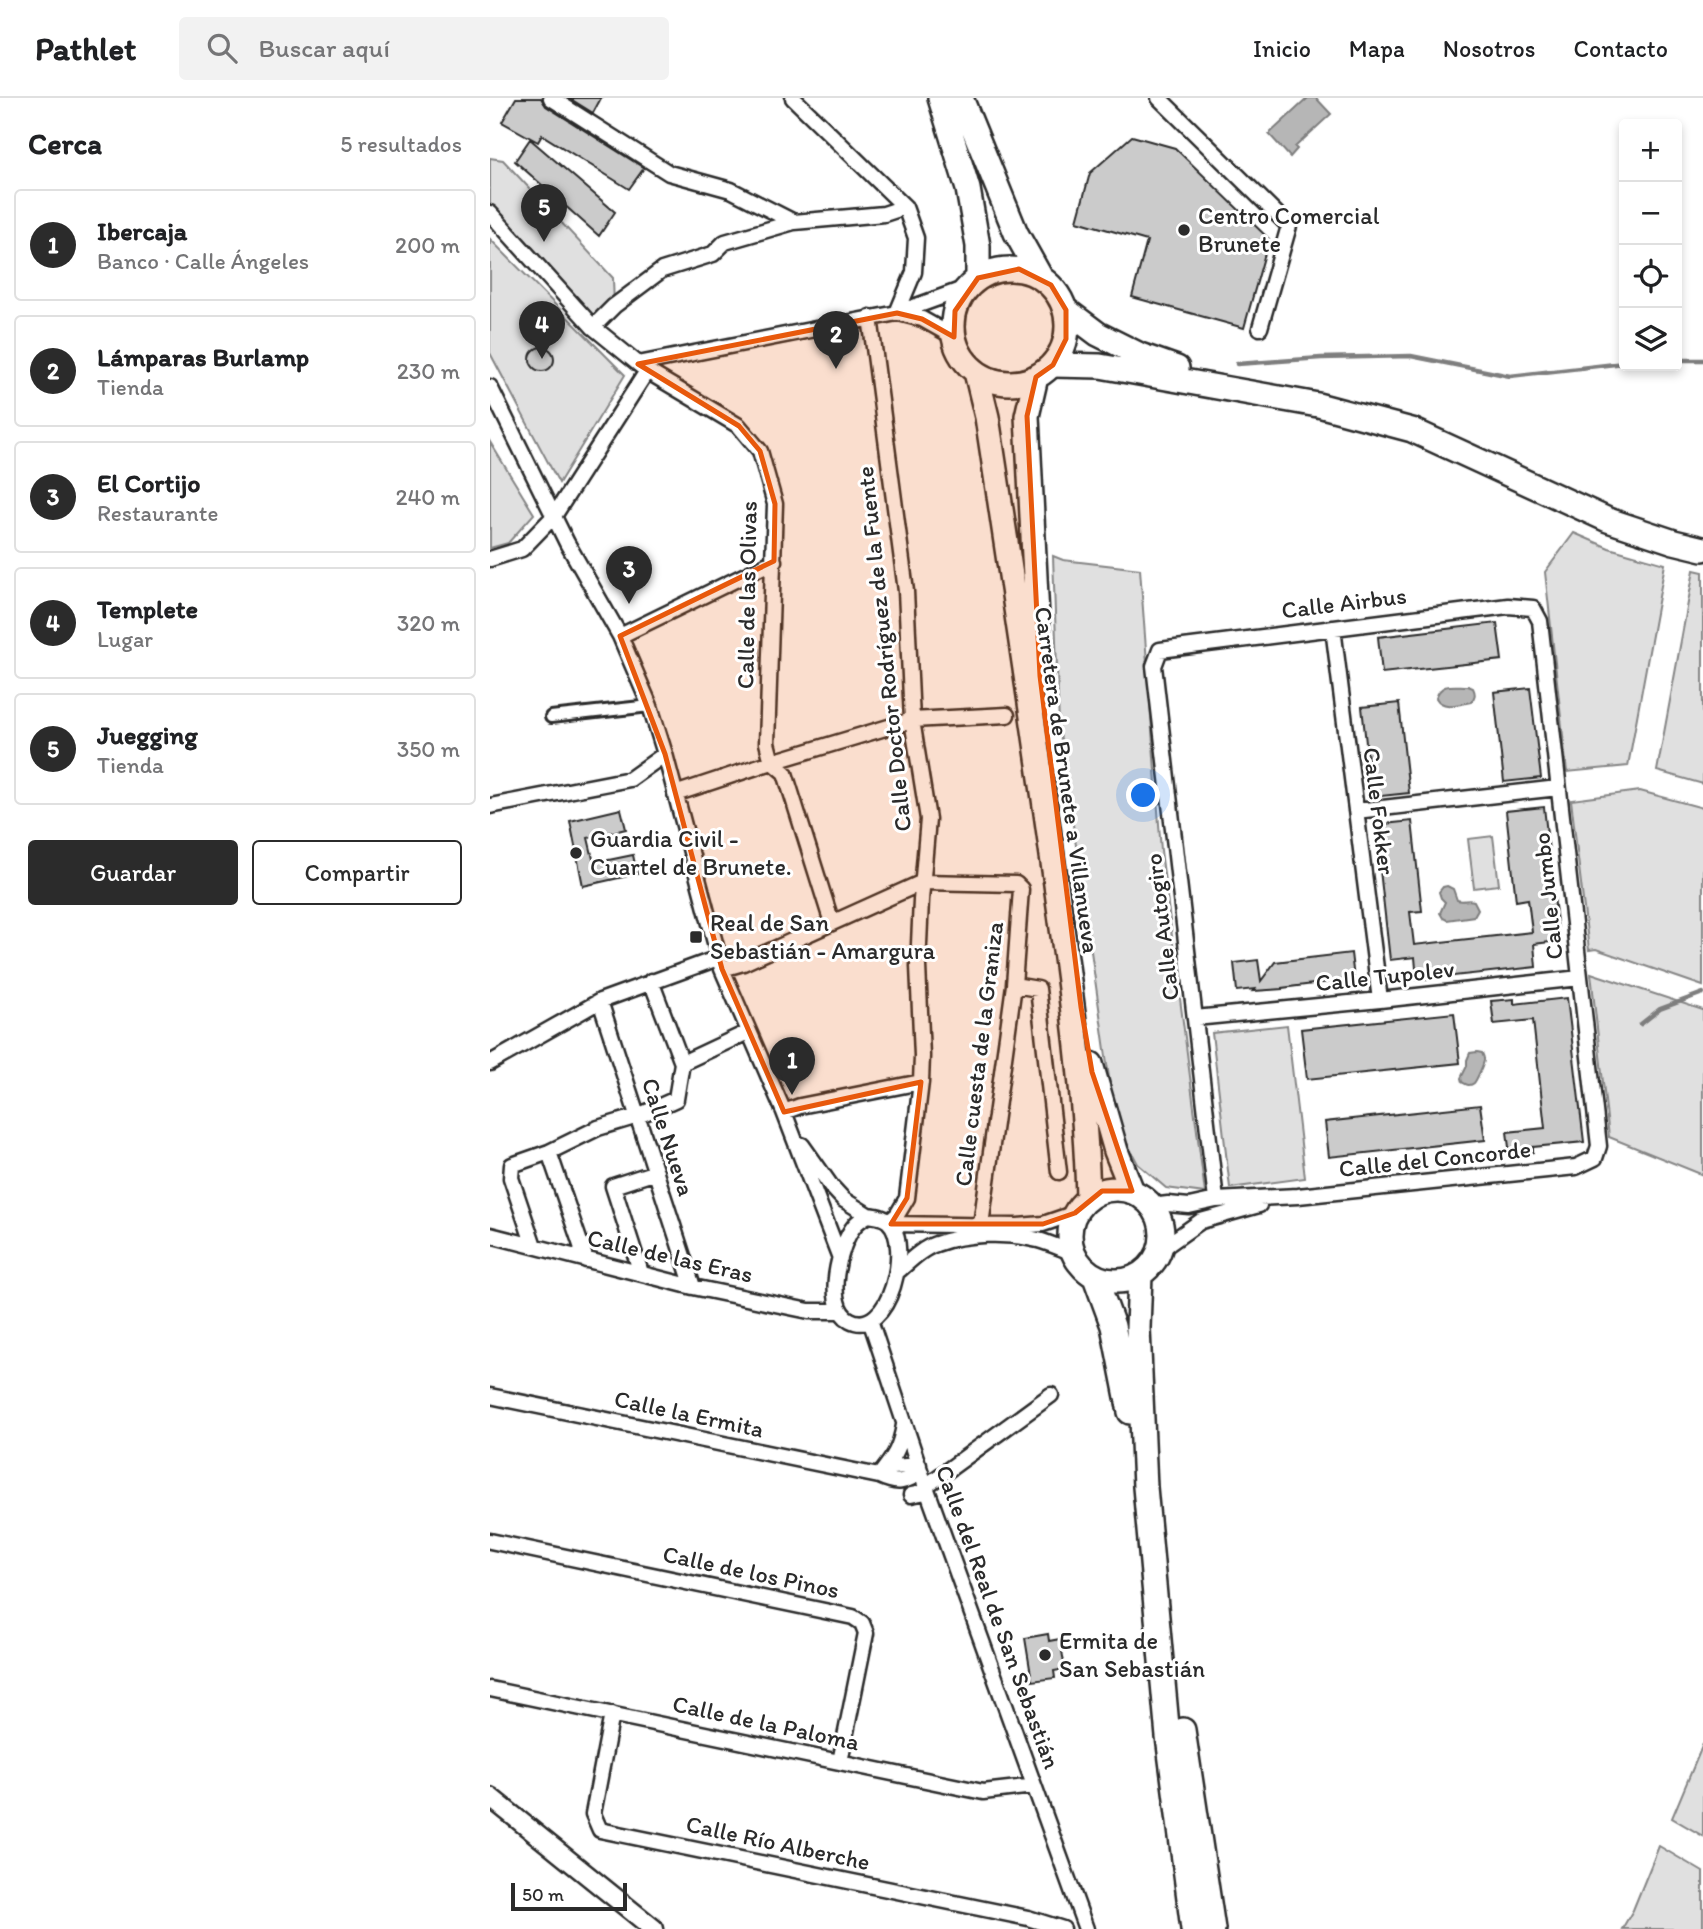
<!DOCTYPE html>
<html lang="es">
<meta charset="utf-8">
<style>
:root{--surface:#fff;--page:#f2f2f2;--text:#202124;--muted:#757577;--line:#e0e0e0;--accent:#2b2b2b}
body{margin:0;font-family:Itim,sans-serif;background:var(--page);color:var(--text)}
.controls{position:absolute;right:21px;top:21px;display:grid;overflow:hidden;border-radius:7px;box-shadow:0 4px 10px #0003}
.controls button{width:63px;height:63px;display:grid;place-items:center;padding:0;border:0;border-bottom:2px solid var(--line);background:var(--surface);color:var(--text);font:35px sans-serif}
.scale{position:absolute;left:21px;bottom:18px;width:116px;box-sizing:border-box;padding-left:7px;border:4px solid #2b2b2b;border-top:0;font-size:19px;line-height:24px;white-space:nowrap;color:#2b2b2b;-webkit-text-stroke:5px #fff;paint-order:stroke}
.you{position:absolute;left:654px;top:698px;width:24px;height:24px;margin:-18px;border:5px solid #fff;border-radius:50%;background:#1a73e8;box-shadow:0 0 0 10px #1a73e833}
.badge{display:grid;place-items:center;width:46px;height:46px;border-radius:50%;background:var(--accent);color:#fff;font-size:23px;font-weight:700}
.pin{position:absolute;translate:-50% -58px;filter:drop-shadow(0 2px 4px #0008)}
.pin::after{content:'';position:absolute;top:37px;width:24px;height:21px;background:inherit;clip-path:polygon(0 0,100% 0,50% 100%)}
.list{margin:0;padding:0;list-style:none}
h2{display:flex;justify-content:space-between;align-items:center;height:91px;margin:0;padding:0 28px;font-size:30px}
h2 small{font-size:23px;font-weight:400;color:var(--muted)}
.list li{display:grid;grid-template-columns:46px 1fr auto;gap:21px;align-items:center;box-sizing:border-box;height:112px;margin:0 14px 14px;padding:0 14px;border:2px solid var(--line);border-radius:7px}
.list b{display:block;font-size:26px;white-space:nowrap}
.list p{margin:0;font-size:23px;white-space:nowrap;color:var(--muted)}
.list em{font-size:23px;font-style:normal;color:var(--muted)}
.actions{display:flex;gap:14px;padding:21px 28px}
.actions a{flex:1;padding:16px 0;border:2px solid var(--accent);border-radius:7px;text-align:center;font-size:24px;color:var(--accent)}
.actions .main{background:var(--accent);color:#fff}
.icon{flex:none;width:38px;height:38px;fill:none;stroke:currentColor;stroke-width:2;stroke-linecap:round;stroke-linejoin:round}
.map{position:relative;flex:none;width:1213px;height:1831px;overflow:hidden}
header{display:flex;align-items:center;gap:42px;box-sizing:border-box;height:98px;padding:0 35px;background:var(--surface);border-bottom:2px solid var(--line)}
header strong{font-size:33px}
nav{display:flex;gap:38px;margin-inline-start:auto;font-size:24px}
.search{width:490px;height:63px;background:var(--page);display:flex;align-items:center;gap:18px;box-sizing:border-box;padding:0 24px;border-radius:7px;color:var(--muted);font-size:26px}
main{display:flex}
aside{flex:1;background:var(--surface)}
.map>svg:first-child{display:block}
.green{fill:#e0e0e0;stroke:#868686;stroke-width:2}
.water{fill:#b6b6b6;stroke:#7e7e7e;stroke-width:2}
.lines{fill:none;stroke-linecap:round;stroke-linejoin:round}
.stream{stroke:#7e7e7e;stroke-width:4.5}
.building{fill:#cbcbcb;stroke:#2b2b2b;stroke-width:2}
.pedestrian-casing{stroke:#2b2b2b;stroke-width:16}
.minor-casing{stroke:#2b2b2b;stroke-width:19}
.tertiary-casing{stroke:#2b2b2b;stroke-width:23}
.primary-casing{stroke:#2b2b2b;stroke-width:28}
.trunk-casing{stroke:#2b2b2b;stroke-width:28}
.pedestrian{stroke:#fff;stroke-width:10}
.minor{stroke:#fff;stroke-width:14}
.tertiary{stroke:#fff;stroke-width:18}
.primary{stroke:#fff;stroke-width:23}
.trunk{stroke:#fff;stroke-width:23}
.marked{fill:#e8590c;fill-opacity:0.2;stroke:#e8590c;stroke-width:5;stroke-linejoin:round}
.poi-dot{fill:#2b2b2b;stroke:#fff;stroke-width:2.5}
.labels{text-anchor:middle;stroke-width:6;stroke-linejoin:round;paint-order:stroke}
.poi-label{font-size:24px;fill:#2b2b2b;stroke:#fff;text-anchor:start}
.street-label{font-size:24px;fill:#2b2b2b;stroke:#fff}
</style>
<header>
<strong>Pathlet</strong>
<div class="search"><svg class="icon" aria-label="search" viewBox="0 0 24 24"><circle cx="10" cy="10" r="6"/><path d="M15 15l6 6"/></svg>Buscar aquí</div>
<nav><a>Inicio</a><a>Mapa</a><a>Nosotros</a><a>Contacto</a></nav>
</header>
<main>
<aside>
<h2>Cerca<small>5 resultados</small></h2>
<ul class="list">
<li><span class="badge">1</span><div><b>Ibercaja</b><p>Banco · Calle Ángeles</p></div><em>200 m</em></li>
<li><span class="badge">2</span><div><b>Lámparas Burlamp</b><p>Tienda</p></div><em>230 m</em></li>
<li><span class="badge">3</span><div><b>El Cortijo</b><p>Restaurante</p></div><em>240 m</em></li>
<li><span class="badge">4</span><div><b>Templete</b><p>Lugar</p></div><em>320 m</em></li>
<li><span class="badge">5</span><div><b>Juegging</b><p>Tienda</p></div><em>350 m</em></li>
</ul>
<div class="actions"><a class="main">Guardar</a><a>Compartir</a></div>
</aside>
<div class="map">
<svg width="1213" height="1831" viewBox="0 0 1213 1831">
<rect width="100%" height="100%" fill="#fff"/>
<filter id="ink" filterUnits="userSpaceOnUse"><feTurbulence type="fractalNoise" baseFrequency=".0143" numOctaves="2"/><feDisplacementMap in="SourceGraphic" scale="14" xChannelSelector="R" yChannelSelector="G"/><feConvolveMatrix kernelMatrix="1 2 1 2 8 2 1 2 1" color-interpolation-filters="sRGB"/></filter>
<g filter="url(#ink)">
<!-- green -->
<path class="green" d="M0,60L13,62L123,180L124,208L103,229L0,115Z
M0,141L135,277L69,385L0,255Z
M0,344L44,416L18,445L0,450Z
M1084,435L1119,450L1175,466L1138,668L1077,674L1055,474Z
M563,458L573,462L650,471L671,753L715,1095L676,1090L648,1066L625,1022L569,628Z
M1204,472L1213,474V686L1167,673Z
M1150,693L1213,710V888L1106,851L1099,852L1081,702Z
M1003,738L1009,787L984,790L978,741Z
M1101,875L1213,912V1077L1119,1039Z
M797,927L815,1080L740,1090L722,935Z
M1213,1646V1738L1182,1720Z
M1169,1748L1213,1774V1831H1132L1143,1812Z"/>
<!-- water -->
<path class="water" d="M818,0H826L841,16L805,49L807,51L800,59L779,36Z
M978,588L983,590C986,596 985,599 981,604C969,606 953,612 946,600C951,584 963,588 978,588Z
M957,788L963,791L967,802C973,804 978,801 984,803L988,811L984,818L957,822L953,820L950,815L955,804L951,800L949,794L953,789Z
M987,954L992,955C993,957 994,959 994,961C995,964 986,983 984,985C979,989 976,986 972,984L971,980L977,968V962L980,955Z"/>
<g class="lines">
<!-- stream -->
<path class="stream" d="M1187,262H1213
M747,266L831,260L921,258L1020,278L1134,265
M1151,926L1170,911L1213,895"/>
</g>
<!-- building -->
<path class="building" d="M26,0H51L56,8L154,70L139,91L52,37L48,44L12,24Z
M79,0H111L103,15Z
M642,38L685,50L779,141L754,230L642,199L657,143L587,123L600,75Z
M40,41L125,114L109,138L25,63Z
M40 261a12 12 0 1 1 24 0a12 12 0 1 1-24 0Z
M1007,525L1012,562L892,575L888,539Z
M1040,590L1051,680L1014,684L1004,594Z
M909,605L919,695L882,699L872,609Z
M1054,709L1069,843L1044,846L1046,869L927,882L925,859L900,862L885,727L922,723L932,813L920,814L924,847L1042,834L1038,801L1026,803L1016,713Z
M131,711L136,731L98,740L104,765L143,757L147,776L93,788L80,723Z
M861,855L864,881L792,890V891L763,893L765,891L747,893L744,865L768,862L771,883L785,864Z
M1077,900L1094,1044L1043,1049V1054L1020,1057L1017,1034L1055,1030L1043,922L1004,926L1001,903L1024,901V906Z
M964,915L970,965L817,981L811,931Z
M990,1007L995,1042L839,1059L835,1024Z
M558,1536L559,1543L570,1541L575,1571L564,1573L565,1580L542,1583L535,1540Z"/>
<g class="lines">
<defs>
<path id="pedestrian" d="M61,619L160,608"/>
<path id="minor" d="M61,0L179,75L241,92L304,124L394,116L415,109
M303,0L415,109L426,140L424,174L407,215
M669,0L799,128L770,230
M0,115L103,229L157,273L249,328L270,353L285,406L277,645L282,664L295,675L342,825
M409,215L432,221L464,239
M380,219L416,493L422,622L438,721L431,802L428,868L432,958L431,984L417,1100L407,1117L399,1124
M103,229L124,208L172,172L223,156L235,144L304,124
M148,266L407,215L476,190
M0,289L77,445L130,538L160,608L175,656L232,871L294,1014L350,1160
M0,461L32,451L64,418L157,273
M843,530L890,902
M130,538L284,463
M185,696L282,664L422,622L517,617
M0,708L140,681L175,656
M866,713L1068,690
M232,871L253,865L433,784L526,786L531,791L524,887L491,1127
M524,887L548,891L569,1074
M110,903L203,1189
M705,920L890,902L1090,880
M0,965L110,903L228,860
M192,965L258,934
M294,1014L310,1008L431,984
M312,1047L341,1088L354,1102L378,1117
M59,1054L96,1162
M662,1108L678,1106L699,1108L726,1102L808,1098L1086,1069L1105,1060L1109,1048L1050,523L1043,510L1018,508L670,552L664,568L726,1102
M378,1117C385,1118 392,1118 398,1123C423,1145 399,1242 360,1222C333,1208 349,1146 365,1127C368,1123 373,1120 378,1117Z
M401,1126L528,1128L553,1126L585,1115
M0,1137L203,1189L319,1213H350
M44,1148L21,1080L22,1067L59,1054L108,1030L148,1018L186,1001L192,965L161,883
M670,1152L711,1123L769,1107
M407,1174C419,1164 431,1151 446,1146C476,1135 517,1134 548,1142C560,1145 572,1151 583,1155
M151,1175L123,1088L166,1074
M380,1222L431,1375L596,1831
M0,1298L389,1378C408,1387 414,1384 431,1375
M394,1375L403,1369L429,1367
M389,1378C404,1359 410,1351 414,1327
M421,1397L431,1395L436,1388L561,1297
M0,1443L363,1519L372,1525L376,1535L350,1664
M0,1591L493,1694L544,1688
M122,1616L103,1716L110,1732L538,1820L573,1831"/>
<path id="tertiary" d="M0,1699L164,1831"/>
<path id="primary" d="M576,212L608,236L650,257L687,270
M563,267L610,268L828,307L922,332L1118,422L1184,444L1213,451"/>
<path id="trunk" d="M450,0L478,91L488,148V180
M471,0L526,135L550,178
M463 228a57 57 0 1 1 114 0a57 57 0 1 1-114 0Z
M486,274L497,319C520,470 543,620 564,772C579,881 595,989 598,1099
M546,279L537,318L550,579
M601,966L626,1053L642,1093
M580 1137a46 46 0 1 1 92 0a46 46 0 1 1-92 0Z
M650,1177L648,1230L655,1389L678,1639L703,1831
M605,1179L623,1228L640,1314
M693,1632L723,1831"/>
</defs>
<!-- pedestrian casing -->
<use href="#pedestrian" class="pedestrian-casing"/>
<!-- minor casing -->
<use href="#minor" class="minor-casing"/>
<!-- tertiary casing -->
<use href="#tertiary" class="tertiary-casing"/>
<!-- primary casing -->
<use href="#primary" class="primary-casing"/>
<!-- trunk casing -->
<use href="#trunk" class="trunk-casing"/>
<!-- pedestrian -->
<use href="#pedestrian" class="pedestrian"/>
<!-- minor -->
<use href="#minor" class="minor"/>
<!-- tertiary -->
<use href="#tertiary" class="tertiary"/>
<!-- primary -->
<use href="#primary" class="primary"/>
<!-- trunk -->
<use href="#trunk" class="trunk"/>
</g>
</g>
<!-- marked area -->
<path class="marked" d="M529,171L561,187L576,212V241L563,267L546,279L537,318L550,578L591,909L602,974L642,1093H612L585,1115L553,1126H401L417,1100L431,984L294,1014L232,871L175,656L130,538L284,463L285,406L270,353L249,328L148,266L407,215L432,221L464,239L465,213L488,180Z"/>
<!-- markers -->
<g class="poi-dot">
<circle cx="694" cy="132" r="7"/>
<circle cx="86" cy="755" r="7"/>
<rect x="199" y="832" width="14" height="14" rx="3.5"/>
<circle cx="555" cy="1557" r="7"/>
</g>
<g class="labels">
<!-- poi labels -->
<g class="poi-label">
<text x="708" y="126">Centro Comercial<tspan x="708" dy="28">Brunete</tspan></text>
<text x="100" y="749">Guardia Civil -<tspan x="100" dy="28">Cuartel de Brunete.</tspan></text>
<text x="220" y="833">Real de San<tspan x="220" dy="28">Sebastián - Amargura</tspan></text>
<text x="569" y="1551">Ermita de<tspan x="569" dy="28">San Sebastián</tspan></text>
</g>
<!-- street labels -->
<g class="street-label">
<text transform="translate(257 497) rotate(-89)" y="8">Calle de las Olivas</text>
<text transform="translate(854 505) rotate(-7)" y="8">Calle Airbus</text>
<text transform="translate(394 551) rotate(-96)" y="8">Calle Doctor Rodríguez de la Fuente</text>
<text transform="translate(577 682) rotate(82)" y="8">Carretera de Brunete a Villanueva</text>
<text transform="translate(889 713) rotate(83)" y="8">Calle Fokker</text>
<text transform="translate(1058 798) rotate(-96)" y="8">Calle Jumbo</text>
<text transform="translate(672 829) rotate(-97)" y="8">Calle Autogiro</text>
<text transform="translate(895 878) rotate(-6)" y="8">Calle Tupolev</text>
<text transform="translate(489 956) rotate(-83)" y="8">Calle cuesta de la Graniza</text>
<text transform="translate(178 1039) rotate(72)" y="8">Calle Nueva</text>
<text transform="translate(945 1061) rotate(-6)" y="8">Calle del Concorde</text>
<text transform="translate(180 1158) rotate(13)" y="8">Calle de las Eras</text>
<text transform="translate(199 1316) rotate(12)" y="8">Calle la Ermita</text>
<text transform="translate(261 1474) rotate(12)" y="8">Calle de los Pinos</text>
<text transform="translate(508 1519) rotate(70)" y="8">Calle del Real de San Sebastián</text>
<text transform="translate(276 1625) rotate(12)" y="8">Calle de la Paloma</text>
<text transform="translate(288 1745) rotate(12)" y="8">Calle Río Alberche</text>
</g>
</g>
</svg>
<div class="controls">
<button>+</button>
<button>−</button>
<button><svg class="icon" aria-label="locate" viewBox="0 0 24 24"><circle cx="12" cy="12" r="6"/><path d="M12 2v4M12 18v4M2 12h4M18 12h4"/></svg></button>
<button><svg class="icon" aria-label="layers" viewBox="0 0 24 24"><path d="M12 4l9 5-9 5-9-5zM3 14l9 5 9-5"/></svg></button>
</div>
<div class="scale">50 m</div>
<div class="you"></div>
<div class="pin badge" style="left:302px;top:997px">1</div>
<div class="pin badge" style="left:346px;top:271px">2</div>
<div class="pin badge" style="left:139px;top:506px">3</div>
<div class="pin badge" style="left:52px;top:261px">4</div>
<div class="pin badge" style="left:54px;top:144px">5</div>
</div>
</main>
